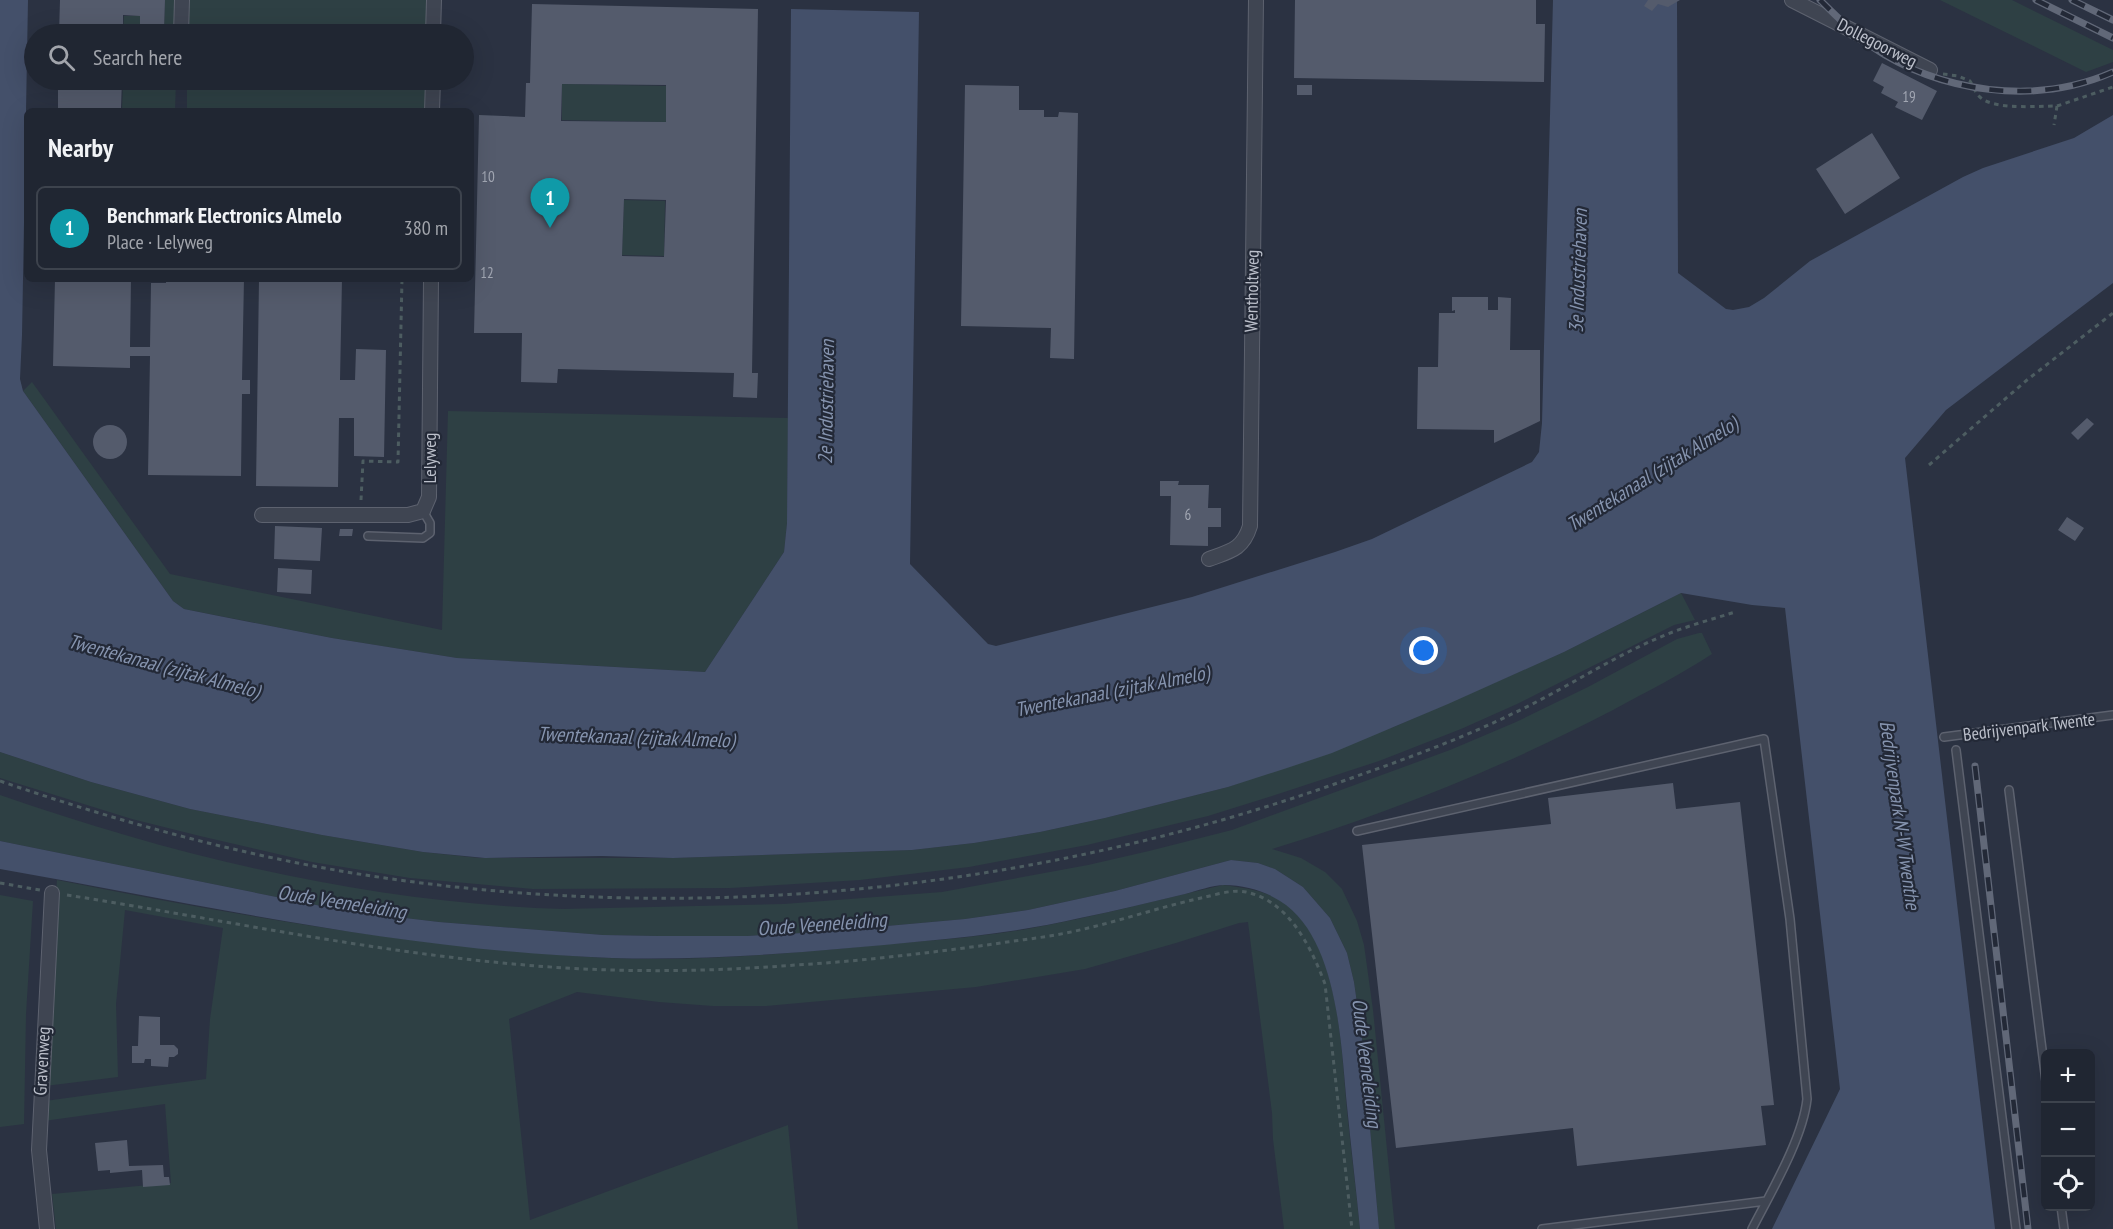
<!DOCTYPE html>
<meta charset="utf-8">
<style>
:root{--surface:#202632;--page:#2d323e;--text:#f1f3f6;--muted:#a2a5ac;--line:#3d434d;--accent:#db2777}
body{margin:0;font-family:"PT Sans Narrow",sans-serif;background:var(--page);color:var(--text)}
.controls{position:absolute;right:18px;bottom:18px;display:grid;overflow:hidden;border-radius:9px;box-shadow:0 6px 24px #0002}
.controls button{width:54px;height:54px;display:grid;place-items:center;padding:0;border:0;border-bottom:2px solid var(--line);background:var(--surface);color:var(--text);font:30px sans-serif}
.you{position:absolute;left:1424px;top:651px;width:21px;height:21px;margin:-15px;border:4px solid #fff;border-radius:50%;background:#1a73e8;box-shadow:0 0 0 9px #1a73e833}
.badge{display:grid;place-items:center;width:39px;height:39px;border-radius:50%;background:var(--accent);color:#fff;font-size:20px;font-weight:700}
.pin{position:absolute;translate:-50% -50px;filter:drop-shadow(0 2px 3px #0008)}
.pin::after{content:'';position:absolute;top:32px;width:21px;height:18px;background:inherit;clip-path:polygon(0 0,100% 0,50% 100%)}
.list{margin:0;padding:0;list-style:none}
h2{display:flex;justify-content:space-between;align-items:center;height:78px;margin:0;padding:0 24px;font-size:26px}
h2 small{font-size:20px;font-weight:400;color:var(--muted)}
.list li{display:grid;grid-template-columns:39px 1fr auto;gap:18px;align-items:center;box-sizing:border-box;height:84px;margin:0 12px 12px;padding:0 12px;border:2px solid var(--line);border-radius:9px}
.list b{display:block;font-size:22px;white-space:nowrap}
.list p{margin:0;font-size:20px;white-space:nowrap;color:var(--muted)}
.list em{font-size:20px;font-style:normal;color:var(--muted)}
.icon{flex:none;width:33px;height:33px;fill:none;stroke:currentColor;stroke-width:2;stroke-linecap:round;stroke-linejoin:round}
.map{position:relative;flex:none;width:2113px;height:1229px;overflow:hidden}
.search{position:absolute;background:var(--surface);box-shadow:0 6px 24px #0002;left:24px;top:24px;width:450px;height:66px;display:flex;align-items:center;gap:15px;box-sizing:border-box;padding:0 21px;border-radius:33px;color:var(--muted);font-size:22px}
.panel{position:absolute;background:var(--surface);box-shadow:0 6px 24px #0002;left:24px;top:108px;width:450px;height:174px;border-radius:9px}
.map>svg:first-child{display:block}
.green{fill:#2e4044}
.water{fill:#44506a}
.building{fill:#545b6c;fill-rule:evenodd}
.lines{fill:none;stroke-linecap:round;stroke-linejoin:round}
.lane-casing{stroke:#5d626f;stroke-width:10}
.street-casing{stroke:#5d626f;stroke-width:16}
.path{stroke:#4d5d61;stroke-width:3;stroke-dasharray:4.5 4.5;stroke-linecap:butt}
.lane{stroke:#3f4552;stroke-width:7}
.street{stroke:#3f4552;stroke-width:14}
.rail-casing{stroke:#616878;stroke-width:7}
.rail{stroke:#232937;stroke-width:4.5;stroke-dasharray:14;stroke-linecap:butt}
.labels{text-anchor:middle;stroke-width:4.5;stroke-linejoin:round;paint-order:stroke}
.number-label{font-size:15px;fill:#a2a7b3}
.street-label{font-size:18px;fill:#bcc0cb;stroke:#232937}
.water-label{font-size:20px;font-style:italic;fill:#8694af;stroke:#232937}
</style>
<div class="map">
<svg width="2113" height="1229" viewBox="0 0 2113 1229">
<rect width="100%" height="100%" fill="#2b3242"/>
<!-- green -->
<path class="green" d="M165,0H177V34H123L124,16H140V31L164,32Z
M187,0H427L426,34H186Z
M1940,0H2012L2113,50V62L2086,72Z
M123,80H176L175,111H115L122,109Z
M187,80H425V111H187Z
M562,84L666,86V122L562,120Z
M624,200L665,201L664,256L622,255Z
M32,382L170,574L442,630L448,411L788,418L787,523L784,552L705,672L457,658L332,638L184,609L173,601L23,391Z
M1681,593L1695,620L1674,625L1517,704L1461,729L1379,761L1272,796L1208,816L1087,845L969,867L860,880L730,888L533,889L410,878L312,862L200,836L132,819L0,778V752L91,782L190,809L322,835L423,852L479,858H673L912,850L974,843L1040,832L1105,818L1228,787L1396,726L1564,652Z
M1699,633H1702L1712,654C1680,675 1646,692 1613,710C1504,767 1389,813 1272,849L1301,858L1325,872L1342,889L1357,921L1364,945L1373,1010L1395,1229H1379L1362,1038L1354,982L1347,953L1330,918L1303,887L1275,869L1258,863L1231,860L1115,891L1028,910L965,919L820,932L747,936H658L603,935L439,922L346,911L0,841V795C181,858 370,903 563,909L784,904L942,892L1088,865L1149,851L1232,830L1450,750L1516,722L1588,687L1677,639Z
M57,880C239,916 422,948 608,958C694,962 782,954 868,946C921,941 974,938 1027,929C1093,917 1158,900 1223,885C1244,888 1266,890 1284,903C1340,943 1341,1049 1347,1111C1351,1150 1356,1190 1360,1229H1284L1273,1139L1272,1113L1248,922L1239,923L1176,943L1085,969L976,987L766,1006H713L659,1002L577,992L509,1019L530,1220L788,1125L798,1229H56L52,1194L171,1183L165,1104L44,1121L45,1101L206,1079L210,1019L223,928L125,910L116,1004L118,1077L45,1086L47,1014Z
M0,895L33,901L26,1014L24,1124L0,1127Z"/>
<!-- water -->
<path class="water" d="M0,0H28L22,335L20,379L23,391L173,601L184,609L219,616L332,638L457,658L705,672L784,552L787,523L791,9L919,12L910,564L988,644L996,646L1192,597L1335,552L1372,539L1532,462L1539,452L1542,423L1553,0H1677L1678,273L1726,309L1733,310L1749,307L1764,298L1810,261L1963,177L1983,168L2074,138L2113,115V283L1946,410L1905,458L1995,1229H1772L1840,1089L1785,608L1752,605L1681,593L1564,652L1448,704L1332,753L1284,769L1228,787L1105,818L1040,832L974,843L912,850L673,858L602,856L485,858L423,852L322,835L190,809L91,782L0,752Z
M0,841L346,911L439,922L603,935L658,936H747L820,932L965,919L1028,910L1115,891L1231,860L1258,863L1275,869L1303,887L1330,918L1347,953L1354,982L1362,1038L1379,1229H1360C1356,1188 1351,1147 1347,1106C1341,1045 1338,937 1280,901C1265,891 1243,885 1225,885C1212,885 1197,891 1185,894C1150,902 1115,911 1080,918C1029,930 977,936 925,941C821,951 717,961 612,958C406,951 203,905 0,869Z"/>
<!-- building -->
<path class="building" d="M60,0H165L164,31H140V16L123,15V34H59Z
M1295,0H1536V24H1545L1544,82L1294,78Z
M1648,0H1680L1668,7L1658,4L1652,11L1644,6Z
M532,4L758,9L752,373H758L757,398L733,397L734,373L558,369L557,383L521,382L522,333H474L479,115L525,117L526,83H530ZM562,84L666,85V122L561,121ZM624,199L666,200L664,257L622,256Z
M1882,63L1937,91L1922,120L1895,107L1898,102L1881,93L1884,87L1873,81Z
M58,80H122L121,108H96V111L58,108Z
M965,85L1019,86V110H1044V117H1058L1059,112L1078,113L1074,359L1050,358L1051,328L961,326Z
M1297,85H1312V95H1297Z
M1872,133L1900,178L1845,214L1816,169Z
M55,279H131L130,347H150L151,283H166V279H244L242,380H250V394H242L241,476L148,475L150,356H130V368L53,366Z
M259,279H342L340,380H355L356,349L386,350L384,457L354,456V418H339L338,487L256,486Z
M1452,297H1488V310H1498V297L1511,298L1510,350H1540V421L1494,443V430L1417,429L1418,367H1438L1439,313H1455V310L1452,311Z
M2087,418L2094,424L2078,440L2071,433Z
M93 442a17 17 0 1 1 34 0a17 17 0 1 1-34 0Z
M1160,481H1179L1178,485H1209L1208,508H1221V527H1208V546L1170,545L1171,496H1160Z
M2067,517L2084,528L2075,541L2058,530Z
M275,526L322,528L320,561L274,559Z
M340,529H353L352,536H339Z
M278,568L312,570L311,594L277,592Z
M1673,783L1676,809L1740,802L1774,1105L1761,1106L1766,1145L1577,1166L1573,1128L1396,1148L1362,845L1551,824L1548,798Z
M139,1016L160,1017V1045H174L178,1049V1054L174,1057H169L168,1067L151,1066V1059H145L144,1063H132V1046H138Z
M127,1140L129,1166L163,1165L164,1177H169L170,1185L143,1187L142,1170L110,1173V1170L98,1171L95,1143Z"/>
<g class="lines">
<defs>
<path id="lane" d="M368,536L423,538L430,533V523L423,511
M1944,737L2113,715
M1956,750L2016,1229
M2009,790L2046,1081
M1357,831L1764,739L1790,919L1807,1099C1803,1138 1771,1192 1752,1229
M2061,1206L2064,1229
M1542,1229L1766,1201"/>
<path id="street" d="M1792,0L1930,70
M181,34L182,0
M433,34L434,0
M432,111L433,80
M262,515H408L423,511L429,497L431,279
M1209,559C1231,551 1243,549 1250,526L1256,0
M47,1229L39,1150L52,893"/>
</defs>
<!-- lane casing -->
<use href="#lane" class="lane-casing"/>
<!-- street casing -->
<use href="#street" class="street-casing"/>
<!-- path -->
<path class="path" d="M1943,74L1958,76L1970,81C1974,87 1975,93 1981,98C1996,110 2037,106 2057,106L2054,125
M2057,106L2113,87
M1929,465L2027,380L2113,313
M361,500L363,461L398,462L402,279
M0,781C125,824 254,859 385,878C700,924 1028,891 1329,786C1391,764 1455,742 1514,713C1563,690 1609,659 1658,638C1683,627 1710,620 1735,612
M0,883L40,890
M67,895C219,919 371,952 525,965C615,973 707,972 796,965C863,961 928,953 994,944C1018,940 1042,938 1066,933C1111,924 1156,908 1201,898C1215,895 1232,889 1246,892C1289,901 1311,947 1325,984L1352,1229"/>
<!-- lane -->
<use href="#lane" class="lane"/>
<!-- street -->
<use href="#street" class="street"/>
<defs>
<path id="rail" d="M1820,0C1836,16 1852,32 1871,46C1940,93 2036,106 2113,72
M2036,0L2113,38
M2072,0L2113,20
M1975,766L2028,1229"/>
</defs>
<!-- rail casing -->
<use href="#rail" class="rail-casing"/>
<!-- rail -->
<use href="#rail" class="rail"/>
</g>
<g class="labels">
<!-- number labels -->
<g class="number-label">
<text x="1909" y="102">19</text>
<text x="488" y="182">10</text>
<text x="487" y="278">12</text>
<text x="1188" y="520">6</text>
</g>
<!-- street labels -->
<g class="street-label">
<text transform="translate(1877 43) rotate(27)" y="6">Dollegoorweg</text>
<text transform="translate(1252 291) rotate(-89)" y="6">Wentholtweg</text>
<text transform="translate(430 458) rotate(-90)" y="6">Lelyweg</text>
<text transform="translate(2029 727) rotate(-7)" y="6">Bedrijvenpark Twente</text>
<text transform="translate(42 1061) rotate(-87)" y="6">Gravenweg</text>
</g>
<!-- water labels -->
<g class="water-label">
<text transform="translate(1578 271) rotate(-88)" y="7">3e Industriehaven</text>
<text transform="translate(826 402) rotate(-89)" y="7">2e Industriehaven</text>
<text transform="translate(1652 474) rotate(-32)" y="7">Twentekanaal (zijtak Almelo)</text>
<text transform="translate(164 666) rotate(15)" y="7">Twentekanaal (zijtak Almelo)</text>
<text transform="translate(1112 691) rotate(-11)" y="7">Twentekanaal (zijtak Almelo)</text>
<text transform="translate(636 737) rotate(2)" y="7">Twentekanaal (zijtak Almelo)</text>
<text transform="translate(1900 815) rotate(82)" y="7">Bedrijvenpark N-W Twenthe</text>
<text transform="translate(342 902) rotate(9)" y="7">Oude Veeneleiding</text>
<text transform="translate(822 924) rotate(-4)" y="7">Oude Veeneleiding</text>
<text transform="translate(1367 1063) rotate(83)" y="7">Oude Veeneleiding</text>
</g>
</g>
</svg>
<div class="controls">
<button>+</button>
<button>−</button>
<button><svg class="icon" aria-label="locate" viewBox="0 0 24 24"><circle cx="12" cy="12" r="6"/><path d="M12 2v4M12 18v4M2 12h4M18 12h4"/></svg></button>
</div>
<div class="you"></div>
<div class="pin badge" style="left:550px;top:228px;background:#0f9aa8">1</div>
<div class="search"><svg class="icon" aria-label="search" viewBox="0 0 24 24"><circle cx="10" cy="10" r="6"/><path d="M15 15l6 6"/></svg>Search here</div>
<section class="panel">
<h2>Nearby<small></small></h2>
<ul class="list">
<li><span class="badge" style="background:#0f9aa8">1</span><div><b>Benchmark Electronics Almelo</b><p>Place · Lelyweg</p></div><em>380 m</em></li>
</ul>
</section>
</div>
